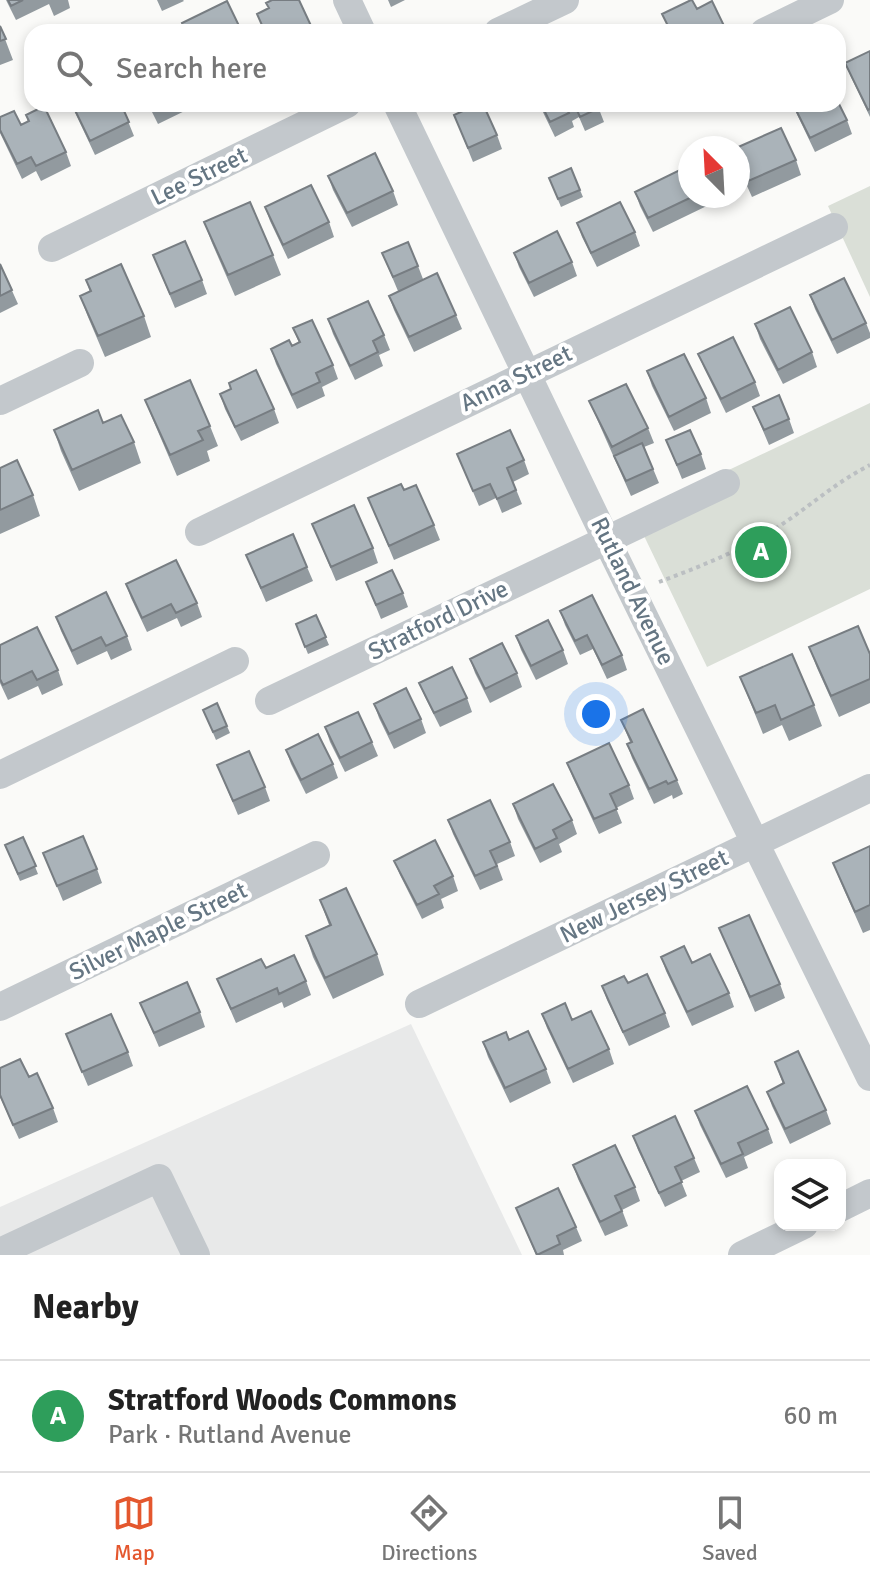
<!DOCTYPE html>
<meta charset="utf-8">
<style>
:root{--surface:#fff;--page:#f2f2f2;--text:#222;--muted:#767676;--line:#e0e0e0;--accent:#e4572e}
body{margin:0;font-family:Signika,sans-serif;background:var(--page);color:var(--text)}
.controls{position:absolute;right:24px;bottom:24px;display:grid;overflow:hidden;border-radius:16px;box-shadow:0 4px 12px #0003}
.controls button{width:72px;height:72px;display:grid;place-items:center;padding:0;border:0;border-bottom:2px solid var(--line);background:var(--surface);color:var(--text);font:40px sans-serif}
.compass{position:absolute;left:678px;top:136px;width:72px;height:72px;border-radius:50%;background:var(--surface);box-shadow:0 4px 12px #0003;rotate:336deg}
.you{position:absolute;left:596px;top:714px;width:28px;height:28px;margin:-20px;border:6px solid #fff;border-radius:50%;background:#1a73e8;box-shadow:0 0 0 12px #1a73e833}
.badge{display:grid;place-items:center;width:52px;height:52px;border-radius:50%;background:var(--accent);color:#fff;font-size:26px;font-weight:700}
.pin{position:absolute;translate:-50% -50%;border:4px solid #fff;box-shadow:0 2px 8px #0006}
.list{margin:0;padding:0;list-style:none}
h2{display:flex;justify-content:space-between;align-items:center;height:104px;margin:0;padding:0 32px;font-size:34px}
h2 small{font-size:26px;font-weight:400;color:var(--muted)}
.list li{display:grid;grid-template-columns:52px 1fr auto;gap:24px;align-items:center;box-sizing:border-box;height:112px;padding:0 32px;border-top:2px solid var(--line)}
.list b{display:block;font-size:30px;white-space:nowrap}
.list p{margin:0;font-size:26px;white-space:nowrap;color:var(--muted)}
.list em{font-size:26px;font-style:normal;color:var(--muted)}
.icon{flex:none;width:44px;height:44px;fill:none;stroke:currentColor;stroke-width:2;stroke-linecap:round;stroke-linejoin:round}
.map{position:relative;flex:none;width:870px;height:1255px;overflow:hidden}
.search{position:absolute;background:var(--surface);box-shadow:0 4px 12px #0003;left:24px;right:24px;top:24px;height:88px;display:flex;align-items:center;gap:20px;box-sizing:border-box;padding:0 28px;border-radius:24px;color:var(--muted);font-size:30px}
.sheet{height:216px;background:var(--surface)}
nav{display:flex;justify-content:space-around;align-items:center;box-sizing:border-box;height:112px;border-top:2px solid var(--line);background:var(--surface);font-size:22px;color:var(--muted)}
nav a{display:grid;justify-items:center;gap:4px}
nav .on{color:var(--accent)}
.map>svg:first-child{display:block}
.built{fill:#e8e9e9}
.green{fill:#dadfd7}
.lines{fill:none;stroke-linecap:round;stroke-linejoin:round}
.path{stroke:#bbbfc2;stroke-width:4;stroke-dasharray:4 4;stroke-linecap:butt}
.minor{stroke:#c3c8cc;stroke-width:28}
.wall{fill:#929a9f}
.building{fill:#aab3b9;stroke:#777d82;stroke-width:2}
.labels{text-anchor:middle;stroke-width:8;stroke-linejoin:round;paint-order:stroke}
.street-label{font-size:24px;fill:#657683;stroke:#fff}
</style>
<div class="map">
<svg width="870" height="1255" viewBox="0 0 870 1255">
<rect width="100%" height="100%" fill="#fafaf8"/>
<!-- built -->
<path class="built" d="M411,1024L522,1255H0V1207Z"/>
<!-- green -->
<path class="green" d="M870,186V297L828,206Z
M870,403V589L707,667L634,515Z"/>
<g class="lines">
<!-- path -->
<path class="path" d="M659,582C699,567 742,550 778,527C809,507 836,482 870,465"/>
<!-- minor -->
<path class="minor" d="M347,0L362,32
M498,32L565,0
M764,32L830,0
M397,104L606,539L870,1077
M52,248L347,104
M0,401L80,363
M199,532L834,227
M269,701L726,483
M0,775L235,661
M419,1004L870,788
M0,1007L316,855
M840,1208L870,1193
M0,1252L159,1178L196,1255
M742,1255L804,1225"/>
</g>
<!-- wall -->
<path class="wall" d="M6,0H68L70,8L54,16L49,4L16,20Z
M157,0H183L184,1L162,11Z
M388,0H405L391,7Z
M0,26L13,60L0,65Z
M870,51V117L851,77L845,63Z
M71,104H121L134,136L95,155Z
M148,104H197V105L158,124Z
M539,104H597L604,122L585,131L579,117L572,121L574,127L555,137Z
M792,104H838L847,120L852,134L815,152Z
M26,115L66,152L71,166L41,181L36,171L22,179L0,133V117L21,125L28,122Z
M454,115L497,135L502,149L473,162Z
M738,148L796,160L801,175L752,197L738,166Z
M328,176L393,191L398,205L352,227L333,190Z
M549,178L580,190L583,197L561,207Z
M635,192L690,196H712L715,202L653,232L640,206Z
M265,207L329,222L334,237L288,259L270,221Z
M204,222L273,255L281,275L235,296L212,243Z
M577,223L635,232L640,246L597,267L582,237Z
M382,253L418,266L423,279L456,315L462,329L414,352L394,310L389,296L398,291Z
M514,253L572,262L577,276L534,297L519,267Z
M153,255L202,280L207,294L175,308Z
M0,264L18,304L0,313Z
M86,280L144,316L151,337L105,357L88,317L80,296L90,292Z
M810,295L866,323L870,333V338L837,354L815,309Z
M328,319L384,335L390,350L379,355L383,366L355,380L333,334Z
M755,324L812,352L817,367L783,384L760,339Z
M293,328L333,365L338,379L322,387L325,396L297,409L276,364L271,349L292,346L299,343Z
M698,354L755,382L760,396L726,413L704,368Z
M647,371L706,398L711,413L674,431L652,386Z
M231,389L274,409L279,423L241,441L225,409L220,394Z
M145,400L210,426L218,446L207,451L210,461L177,476L153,420Z
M589,401L648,428L654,443L644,447L659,483L631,496Z
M753,407L789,419L794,433L769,445Z
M103,423L134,442L141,463L79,491L61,451L54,430Z
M666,440L701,454L706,469L682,479Z
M457,454L524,460L529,474L513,482L522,504L502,513L496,498L479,506Z
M0,468L33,495L40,516L0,534Z
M368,498L434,525L440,540L394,560Z
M312,524L373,548L378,563L336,581Z
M246,555L307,567L313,581L266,602Z
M366,582L403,593L408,607L381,619Z
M126,584L197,603L202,617L181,627L177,618L147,632L131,598Z
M560,611L622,655L627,670L607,679L593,649L580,655L565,625Z
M316,615L329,645L308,654L296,624Z
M56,617L127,636L132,650L111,660L107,651L77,665L61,631Z
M516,636L563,650L568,664L536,680L521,650Z
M0,645L58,670L63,685L42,695L38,686L8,700L0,683Z
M809,647L870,654V703L839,717L817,668Z
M470,659L517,673L522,687L490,703L475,673Z
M740,677L814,705L822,726L789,741L782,725L763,734Z
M419,683L467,698L472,712L440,727L425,697Z
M217,703L230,733L216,740L203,710Z
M374,704L421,719L426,733L394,749L379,718Z
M621,720L677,780L683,794L673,799L672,795L654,804L632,758L627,744L630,742Z
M325,727L372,742L378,756L345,772L330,742Z
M286,750L333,764L338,778L306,794L291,764Z
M567,763L629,785L634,799L616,808L622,823L599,834L573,778Z
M217,765L265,787L270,801L238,815Z
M513,804L572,820L577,834L559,844L562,852L540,863L518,819Z
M448,820L510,842L515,856L497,864L503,880L480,890L453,834Z
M23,837L38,874L20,881L5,845Z
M870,846V930L863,933L841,883L833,863Z
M43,853L97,869L102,883L63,901Z
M394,861L453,876L458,891L441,899L444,908L422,919L400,875Z
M320,900L377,954L384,975L333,999L313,957L306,936L329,925Z
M719,928L780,984L785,998L755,1012Z
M661,957L729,993L734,1007L692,1026L666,971Z
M266,968L306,981L311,995L284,1008L282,1002L236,1023L217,979Z
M628,983L665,1013L670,1027L629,1046L607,1000L602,986Z
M140,1003L200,1012L205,1027L159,1047Z
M542,1014L572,1020L609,1049L614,1064L573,1083L547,1028Z
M66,1034L128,1052L133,1066L88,1086Z
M483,1042L546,1069L551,1083L510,1103L488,1057Z
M775,1062L826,1110L831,1124L790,1144L772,1106L767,1092L783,1084Z
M0,1068L29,1077L53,1108L58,1122L19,1139L0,1097Z
M695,1111L768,1129L773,1143L744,1157L748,1168L726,1178L700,1125Z
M633,1136L694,1158L700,1172L681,1181L687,1196L665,1207L638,1150Z
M573,1165L635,1187L640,1201L622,1210L628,1226L605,1236L578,1179Z
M516,1208L576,1227L582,1241L563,1250L564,1255H536Z"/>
<!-- building -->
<path class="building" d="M8,0H23L11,6Z
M272,0H299L313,30L308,32H265L257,14L269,8L266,3Z
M691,0H692L697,9L712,1L727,32H671L662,14Z
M227,1L242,32H186L182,23Z
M0,26L6,39L0,41Z
M870,51V109L868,110L845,63Z
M838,102L847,120L810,138L793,104H838Z
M72,104H121L129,122L90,141Z
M150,104H165L153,110Z
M478,104H483L497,135L468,148L454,115Z
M541,104H571L566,107L569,113L550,122Z
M574,104H597L599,108L580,117Z
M44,106L66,152L36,166L31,157L17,164L0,130V117L14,111L21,125L29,121L26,115Z
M781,128L796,160L746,182L738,163V148H736Z
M375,153L393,191L347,213L328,176Z
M690,165V196H694L648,218L635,192Z
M571,168L580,190L558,199L549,178Z
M311,185L329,222L283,245L265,207Z
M250,202L273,255L228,275L204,222Z
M620,202L635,232L591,253L577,223Z
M557,231L572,262L529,283L514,253Z
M185,241L202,280L170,294L153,255Z
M408,242L418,266L393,277L382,253Z
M0,264L12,290L0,296Z
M121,264L144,316L98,336L80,296L91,291L86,280Z
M437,273L456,315L409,337L389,296Z
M844,278L866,323L832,340L810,295Z
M368,301L384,335L373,341L378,352L350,366L328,319Z
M790,307L812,352L778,370L755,324Z
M312,320L333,365L316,373L320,382L292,395L271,349L289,340L292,346L300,342L293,328Z
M733,337L755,382L721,399L698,354Z
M684,354L706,398L669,417L647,371Z
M256,370L274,409L235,427L220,394L231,389L229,383Z
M190,380L210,426L198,431L203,440L170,455L145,400Z
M626,384L648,428L612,447L589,401Z
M779,395L789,419L764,430L753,407Z
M98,410L103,423L121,415L134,442L72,470L54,430Z
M510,430L524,460L507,468L516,490L497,499L490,484L473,491L457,454Z
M690,430L701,454L677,465L666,440Z
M642,443L653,469L626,481L614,456Z
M17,460L33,495L0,510V468Z
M401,484L404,490L416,485L434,525L389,546L368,498Z
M354,505L373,548L331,567L312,524Z
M293,534L307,567L261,588L246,555Z
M176,560L197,603L176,613L171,604L142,618L126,584Z
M392,570L403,593L376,605L366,582Z
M106,592L127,636L106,646L101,637L72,651L56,617Z
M592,595L622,655L602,665L587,635L575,641L560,611Z
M316,615L326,637L305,647L296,624Z
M548,620L563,650L531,666L516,636Z
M858,626L870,654V679L831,696L809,647Z
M37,627L58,670L37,680L32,671L3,685L0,679V645Z
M502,643L517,673L485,689L470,659Z
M792,654L814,705L781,720L775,705L756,713L740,677Z
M452,667L467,698L434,713L419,683Z
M406,688L421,719L389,734L374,704Z
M217,703L227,726L213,732L203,710Z
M643,709L677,780L668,784L666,781L649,789L627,744L632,742L621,720Z
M358,712L372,742L340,758L325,727Z
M318,734L333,764L301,780L286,750Z
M609,743L629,785L610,794L617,809L594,819L567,763Z
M249,751L265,787L233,801L217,765Z
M553,784L572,820L553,830L557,838L535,849L513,804Z
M490,800L510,842L490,851L497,866L475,876L448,820Z
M83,836L97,869L57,886L43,853Z
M23,837L36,866L18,874L5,845Z
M435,840L453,876L434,886L439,894L417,905L394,861Z
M870,846V905L855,912L833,863Z
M346,888L377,954L325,978L306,936L331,925L320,900Z
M749,915L780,984L750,997L719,928Z
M684,946L692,963L710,954L729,993L687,1012L661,957Z
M294,955L306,981L279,994L277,988L231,1009L217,979L261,959L266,968Z
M647,974L665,1013L623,1032L602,986L624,976L628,983Z
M187,982L200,1012L154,1033L140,1003Z
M565,1003L572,1020L591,1011L609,1049L568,1069L542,1014Z
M111,1014L128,1052L82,1072L66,1034Z
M528,1031L546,1069L505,1088L483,1042L506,1032L509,1040Z
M798,1051L826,1110L785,1129L767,1092L784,1083L775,1062Z
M20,1059L29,1077L37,1073L53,1108L13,1125L0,1095V1068Z
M747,1086L768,1129L738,1143L743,1154L721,1164L695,1111Z
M675,1116L694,1158L675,1167L682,1182L659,1193L633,1136Z
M615,1145L635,1187L615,1196L622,1211L600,1222L573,1165Z
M558,1188L576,1227L557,1236L560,1244L537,1255L516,1208Z"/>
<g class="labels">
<!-- street labels -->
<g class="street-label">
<text transform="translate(199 176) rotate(-26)" y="8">Lee Street</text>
<text transform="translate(516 378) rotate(-26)" y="8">Anna Street</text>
<text transform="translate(633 591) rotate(64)" y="8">Rutland Avenue</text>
<text transform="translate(438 620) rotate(-26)" y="8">Stratford Drive</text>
<text transform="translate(644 896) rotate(-26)" y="8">New Jersey Street</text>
<text transform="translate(158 931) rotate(-26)" y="8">Silver Maple Street</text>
</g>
</g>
</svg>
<div class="controls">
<button><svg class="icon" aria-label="layers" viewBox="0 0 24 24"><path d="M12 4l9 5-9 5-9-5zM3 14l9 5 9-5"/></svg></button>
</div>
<svg class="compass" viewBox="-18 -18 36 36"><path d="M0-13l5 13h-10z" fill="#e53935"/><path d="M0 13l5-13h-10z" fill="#767676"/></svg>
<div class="you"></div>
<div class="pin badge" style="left:761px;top:552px;background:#2e9e5b">A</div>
<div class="search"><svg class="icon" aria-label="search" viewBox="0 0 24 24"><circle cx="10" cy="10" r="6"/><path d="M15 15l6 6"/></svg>Search here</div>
</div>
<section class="sheet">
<h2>Nearby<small></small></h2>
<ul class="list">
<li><span class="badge" style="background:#2e9e5b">A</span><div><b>Stratford Woods Commons</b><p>Park · Rutland Avenue</p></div><em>60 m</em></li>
</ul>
</section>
<nav>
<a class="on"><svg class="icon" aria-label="map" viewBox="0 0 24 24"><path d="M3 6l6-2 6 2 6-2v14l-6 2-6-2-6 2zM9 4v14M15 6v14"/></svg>Map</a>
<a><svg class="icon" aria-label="directions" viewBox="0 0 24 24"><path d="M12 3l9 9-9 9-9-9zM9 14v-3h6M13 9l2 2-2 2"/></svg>Directions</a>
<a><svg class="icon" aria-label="saved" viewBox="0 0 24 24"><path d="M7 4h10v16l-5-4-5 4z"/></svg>Saved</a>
</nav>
